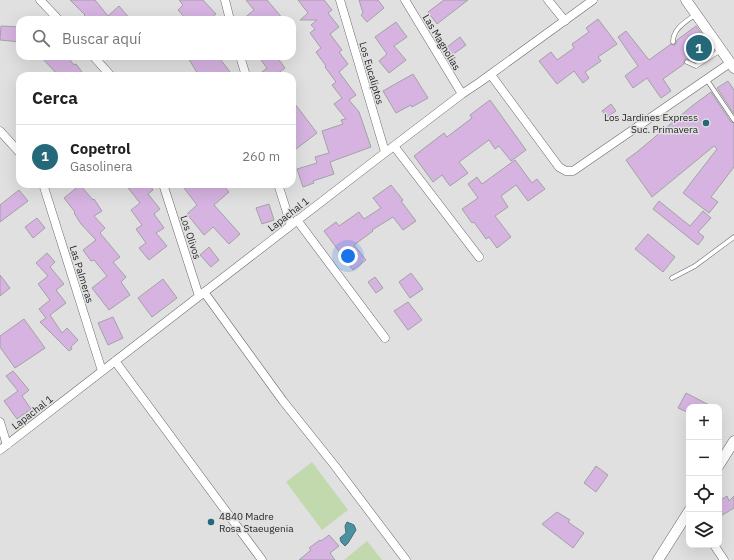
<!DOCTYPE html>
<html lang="es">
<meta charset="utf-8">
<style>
:root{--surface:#fff;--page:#f2f2f2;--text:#222;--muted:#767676;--line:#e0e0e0;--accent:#246879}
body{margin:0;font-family:"IBM Plex Sans",sans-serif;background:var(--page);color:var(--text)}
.controls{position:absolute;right:12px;bottom:12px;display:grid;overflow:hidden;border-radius:8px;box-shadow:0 4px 16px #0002}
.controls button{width:36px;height:36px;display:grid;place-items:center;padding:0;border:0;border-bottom:1px solid var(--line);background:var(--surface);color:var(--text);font:20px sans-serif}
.you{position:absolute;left:348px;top:256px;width:14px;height:14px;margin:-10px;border:3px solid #fff;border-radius:50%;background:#1a73e8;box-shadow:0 0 0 6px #1a73e833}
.badge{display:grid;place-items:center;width:26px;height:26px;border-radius:50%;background:var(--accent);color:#fff;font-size:13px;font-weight:700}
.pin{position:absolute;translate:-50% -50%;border:2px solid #fff;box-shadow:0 1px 4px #0006}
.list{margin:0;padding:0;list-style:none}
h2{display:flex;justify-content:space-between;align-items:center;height:52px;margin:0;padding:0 16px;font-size:17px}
h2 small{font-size:13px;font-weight:400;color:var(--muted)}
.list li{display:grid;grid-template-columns:26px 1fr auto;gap:12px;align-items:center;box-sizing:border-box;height:64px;padding:0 16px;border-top:1px solid var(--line)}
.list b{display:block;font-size:15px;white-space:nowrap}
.list p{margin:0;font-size:13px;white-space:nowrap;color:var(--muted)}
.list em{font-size:13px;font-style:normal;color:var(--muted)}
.icon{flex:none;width:22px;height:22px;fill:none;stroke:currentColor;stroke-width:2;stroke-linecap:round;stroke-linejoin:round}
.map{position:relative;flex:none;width:734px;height:560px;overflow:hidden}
.search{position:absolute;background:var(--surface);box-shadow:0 4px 16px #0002;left:16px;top:16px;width:280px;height:44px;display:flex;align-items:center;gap:10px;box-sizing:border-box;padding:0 14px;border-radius:12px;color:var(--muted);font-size:15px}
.panel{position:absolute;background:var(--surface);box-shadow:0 4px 16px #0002;left:16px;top:72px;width:280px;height:116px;border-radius:12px}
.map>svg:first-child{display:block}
.green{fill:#c2d9ae}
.water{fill:#4b919f;stroke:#3f707a}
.building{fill:#d6b3e1;stroke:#a3a2a4}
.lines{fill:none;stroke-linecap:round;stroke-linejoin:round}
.service-casing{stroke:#676769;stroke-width:5}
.minor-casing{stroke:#676769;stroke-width:9}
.tertiary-casing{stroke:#676769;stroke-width:11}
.service{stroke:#fff;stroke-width:4}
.minor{stroke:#fff;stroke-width:8}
.tertiary{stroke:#fff;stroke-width:10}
.poi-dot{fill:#246879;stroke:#e0e0e1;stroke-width:1.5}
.labels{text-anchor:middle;stroke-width:3;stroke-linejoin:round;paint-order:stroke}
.street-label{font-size:10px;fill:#232324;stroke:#e0e0e1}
.poi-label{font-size:10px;fill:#232324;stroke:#e0e0e1;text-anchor:end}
</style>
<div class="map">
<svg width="734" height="560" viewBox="0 0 734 560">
<rect width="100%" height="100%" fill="#e0e0e1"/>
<!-- green -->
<path class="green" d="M312,462L348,510L322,530L286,482Z
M367,541L382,560H344Z"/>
<!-- water -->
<path class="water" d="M347,522L354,525L356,530L348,543L345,546L341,542L340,538L346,533L345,526Z"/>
<!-- building -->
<path class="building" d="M70,0H95L108,16L119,6L131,20H80L85,15Z
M179,0H203L216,14L209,20H187L178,10L183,5Z
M246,0H267L284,20H242L254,10Z
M298,0H324L332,10L328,13L339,27L330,34L342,50L339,52L348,64L339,72L356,95L349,100L359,112L371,147L330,162L334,174L313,181L314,183L303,187L297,169L317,163L315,157L329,153L322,131L343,124L341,120L346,119L334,104L342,98L332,85L336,82L325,67L326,66L316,52L321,48L310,33L315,29L311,25L317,20H300L308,13Z
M359,0H378L384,8L367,22L361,15L363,13Z
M444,0H468L437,24L428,12Z
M598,19L617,44L598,57L601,61L585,72L589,78L583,83L574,71L557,84L539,61L551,52L557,60L574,48L572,44L589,32L586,28Z
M396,22L407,37L394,46L406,60L389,73L379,61L387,54L375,37Z
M1,26L20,27V42L0,40Z
M696,26L710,45L690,60L685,59L684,61V64L663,79L671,91L661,98L647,78L633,88L625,76L638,66L618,37L626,31L649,60L671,44L675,45L677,40Z
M460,37L466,45L448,58L442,51Z
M40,56H67L74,65L76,64L85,76H59Z
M187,56H218L230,72L225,76H199Z
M258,56H276L285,68L274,76H257L267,68Z
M413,74L428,98L412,107L411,105L396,113L383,91Z
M728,81L734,90V114L717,88Z
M711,92L731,122L734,123V167L711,197L718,202L709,213L683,193L717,149L714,146L652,197L626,160L637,152L692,106Z
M292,100L317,133L296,149L292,144Z
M490,100L526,150L511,161L499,146L495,149L489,140L459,162L468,173L450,186L442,175L433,182L414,156L444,133L447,137L472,118L470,115Z
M611,104L616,111L607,117L602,111Z
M515,160L532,183L537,179L545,189L528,201L516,185L501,196L508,207L495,216L511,237L497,248L489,237L486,239L474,222L472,223L462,209L478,198L468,184L477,177L482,184Z
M125,184H149L153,190L148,194L160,209L154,214L164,228L156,233L167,246L149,260L139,248L146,243L136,229L142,225L131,210L140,203Z
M189,184H222L229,192L214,205L240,234L229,244L213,227L204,235L187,214L197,205L184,188Z
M80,185L93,200L94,199L102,211L94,216L105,228L100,233L120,257L113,262L126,277L121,282L130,295L109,310L92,288L107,276L94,260L91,261L83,250L96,240L81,224L74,213L75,212L64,198Z
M391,185L403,200L401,201L416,221L403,230L393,217L372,230L373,231L354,245L366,260L353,270L324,231L336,222L339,226L359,212L364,219L381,208L373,198Z
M19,190L28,201L0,222V205Z
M659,201L690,226L703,211L711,218L698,232L704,237L698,245L653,209Z
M269,204L274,220L262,224L256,208Z
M37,218L45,228L33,238L25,227Z
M648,234L675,257L663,272L635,249Z
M209,247L219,260L211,267L200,255Z
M47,253L55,262L50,267L64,284L56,290L66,303L50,315L62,333L67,328L78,340L71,347L72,349L69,351L40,322L46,318L39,309L50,300L38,284L48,276L36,263Z
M411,273L423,289L410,298L399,282Z
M0,275L10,288L0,296Z
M375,277L383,288L376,293L368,282Z
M163,279L177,298L152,317L138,298Z
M408,302L422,320L408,330L394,311Z
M113,317L123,338L108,345L98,323Z
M24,319L45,348L15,368L0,347V336Z
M13,371L29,390L22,396L31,409L17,419L4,401L18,391L6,376Z
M686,393L713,407H689V413L678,408Z
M596,466L608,475L596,492L584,483Z
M727,496L729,501L734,496V508L719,517V501Z
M557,512L570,520L568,522L584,533L573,548L542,524Z
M329,535L339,546L330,553L335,560H299L311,550L309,548L320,540L321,541Z"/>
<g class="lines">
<defs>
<path id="service" d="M673,42C673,28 686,22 696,14
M687,62L696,66L721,50
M707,80L734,120
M672,278L695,266L734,237"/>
<path id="minor" d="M40,0L59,20
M225,0L230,20
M340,0L385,152
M405,0L462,94
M548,0L565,21
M93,56L111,76
M240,56L246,76
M491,75L559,167L566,171H573L730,63
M0,131L20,153
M394,146L479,257
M43,184L102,371
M163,184L199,296
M278,184L291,225
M297,220L385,338
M204,292L283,401L335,466L406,560
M115,361L262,560
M0,422L7,445
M0,450L382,155L462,94L480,82L593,0
M714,545L724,560"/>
<path id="tertiary" d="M686,0L734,68
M719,465L734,441
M658,560L689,511"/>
</defs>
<!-- service casing -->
<use href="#service" class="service-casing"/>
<!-- minor casing -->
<use href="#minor" class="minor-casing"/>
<!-- tertiary casing -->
<use href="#tertiary" class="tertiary-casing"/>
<!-- service -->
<use href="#service" class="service"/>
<!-- minor -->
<use href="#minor" class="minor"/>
<!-- tertiary -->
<use href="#tertiary" class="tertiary"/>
</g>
<!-- markers -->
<g class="poi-dot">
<circle cx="706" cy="123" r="4"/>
<circle cx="211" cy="522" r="4"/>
</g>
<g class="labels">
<!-- street labels -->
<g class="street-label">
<text transform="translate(442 42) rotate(59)" y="4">Las Magnolias</text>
<text transform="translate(372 73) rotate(74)" y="4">Los Eucaliptos</text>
<text transform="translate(288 214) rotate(-38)" y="4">Lapachal 1</text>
<text transform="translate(191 237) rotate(72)" y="4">Los Olivos</text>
<text transform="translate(82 274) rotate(73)" y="4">Las Palmeras</text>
<text transform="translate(32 412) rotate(-38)" y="4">Lapachal 1</text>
</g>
<!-- poi labels -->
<g class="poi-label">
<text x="698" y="121">Los Jardines Express<tspan x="698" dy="12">Suc. Primavera</tspan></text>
<text x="219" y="520" text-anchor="start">4840 Madre<tspan x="219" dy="12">Rosa Staeugenia</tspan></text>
</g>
</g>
</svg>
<div class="controls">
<button>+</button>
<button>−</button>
<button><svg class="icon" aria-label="locate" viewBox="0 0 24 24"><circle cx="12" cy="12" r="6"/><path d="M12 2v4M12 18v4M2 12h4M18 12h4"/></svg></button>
<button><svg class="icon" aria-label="layers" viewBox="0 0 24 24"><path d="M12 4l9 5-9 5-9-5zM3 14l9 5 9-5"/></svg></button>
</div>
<div class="you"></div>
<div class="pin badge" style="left:699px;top:48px">1</div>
<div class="search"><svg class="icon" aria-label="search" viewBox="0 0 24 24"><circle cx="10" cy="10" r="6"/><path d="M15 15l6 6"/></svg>Buscar aquí</div>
<section class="panel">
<h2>Cerca<small></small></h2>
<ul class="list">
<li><span class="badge">1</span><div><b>Copetrol</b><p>Gasolinera</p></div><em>260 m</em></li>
</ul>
</section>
</div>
